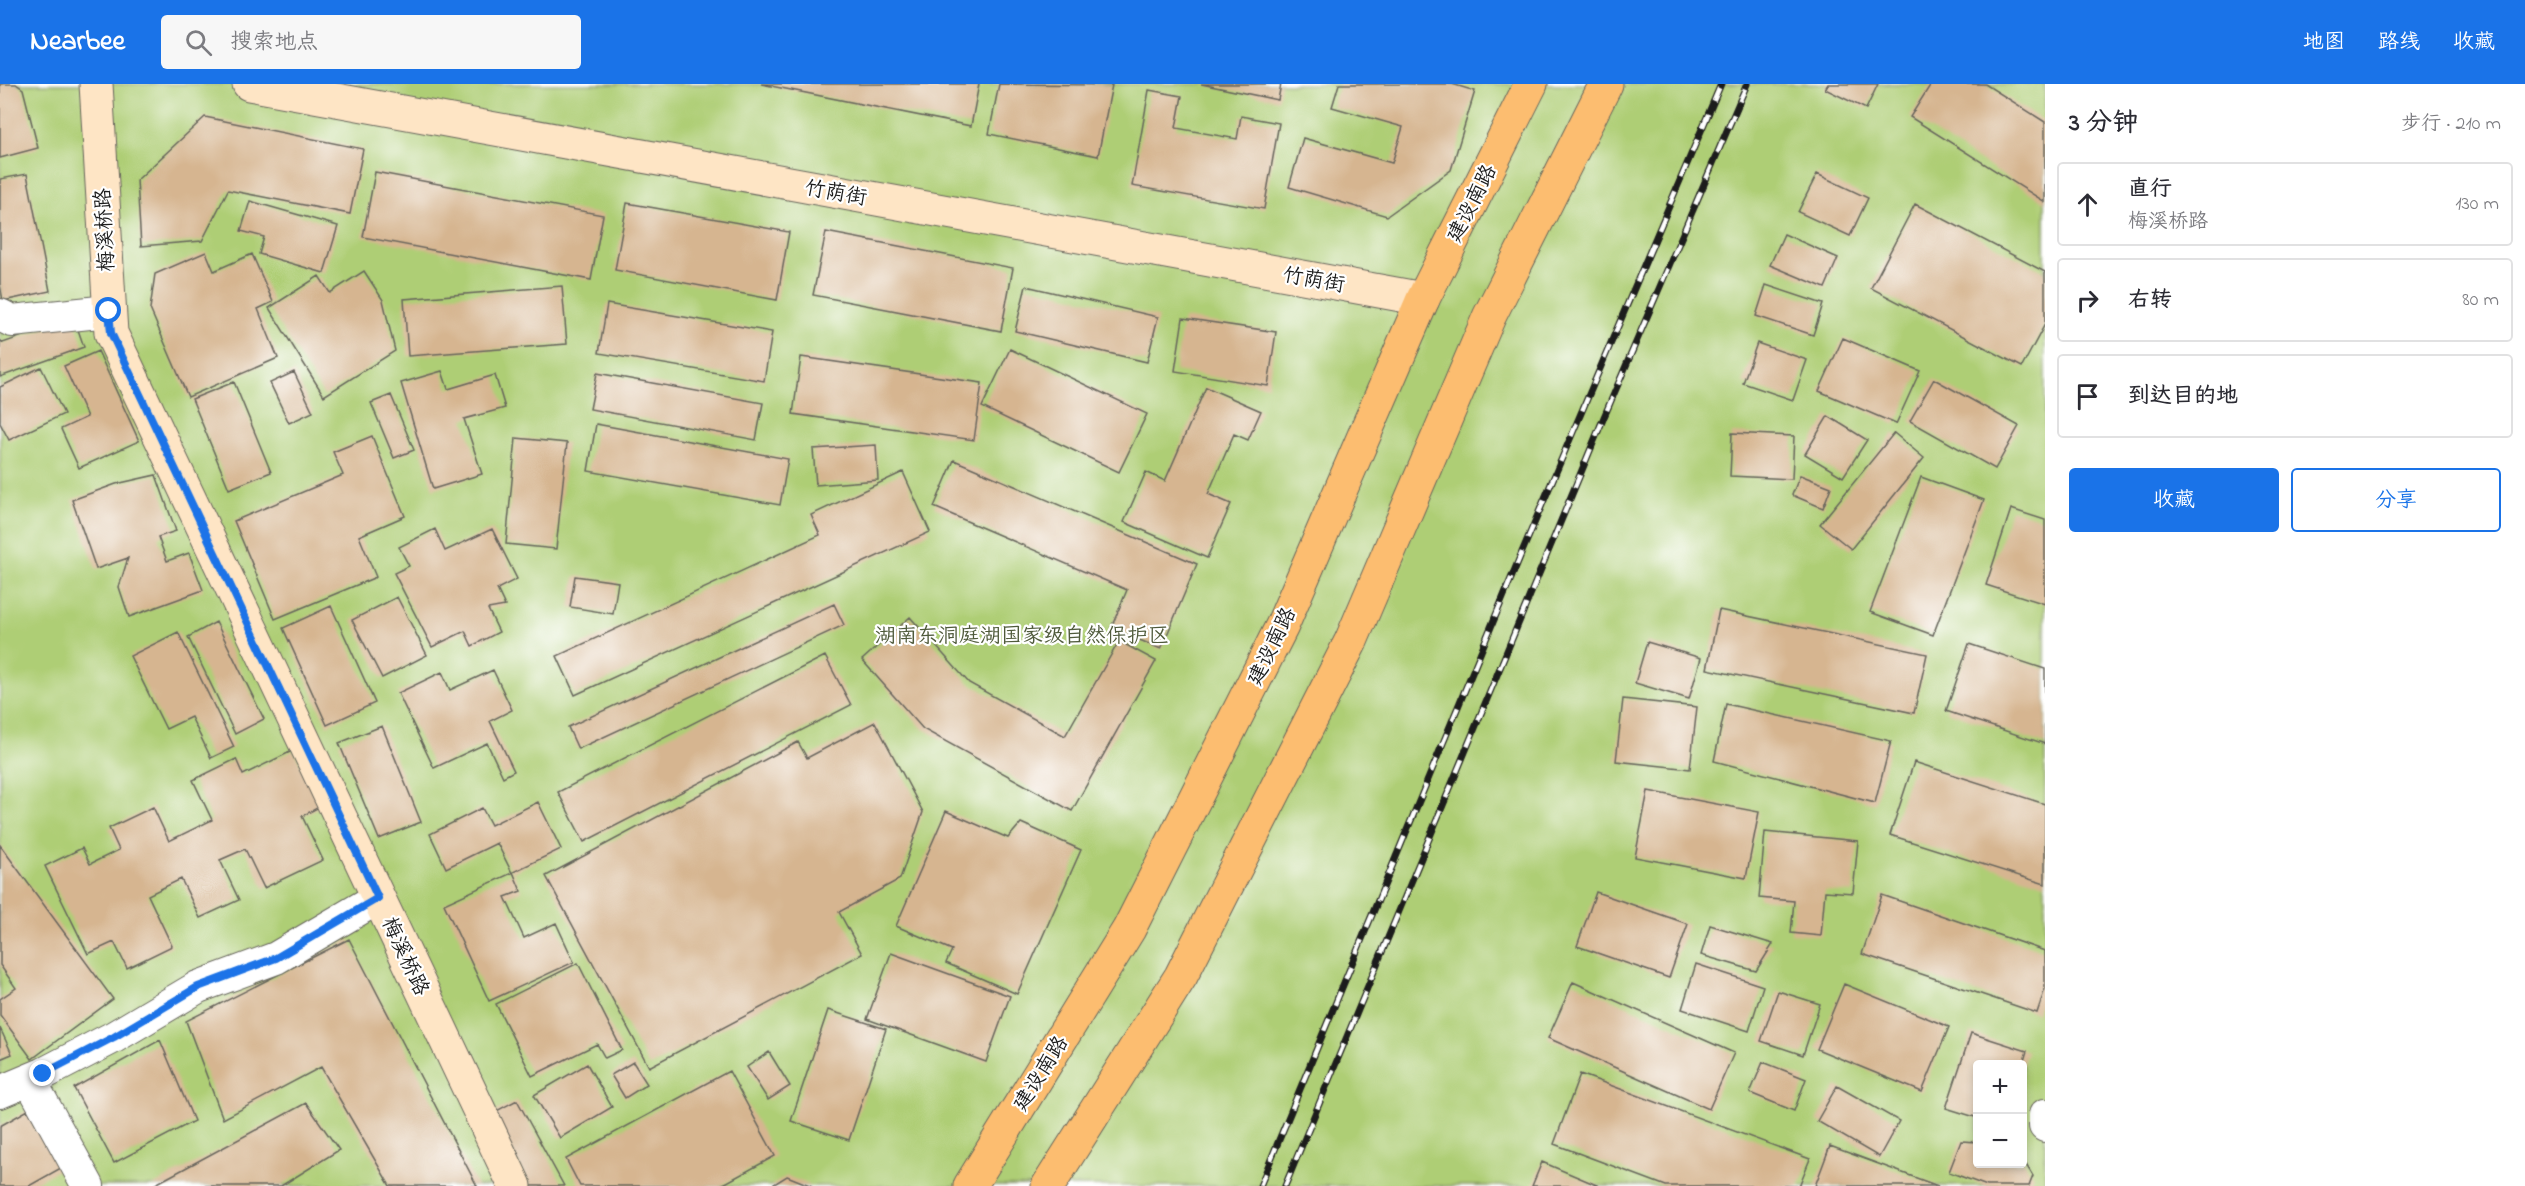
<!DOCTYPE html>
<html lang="zh">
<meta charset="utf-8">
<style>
:root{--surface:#fff;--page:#f7f7f7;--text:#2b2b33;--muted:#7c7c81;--line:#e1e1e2;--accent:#1a73e8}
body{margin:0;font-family:"Indie Flower","LXGW WenKai TC",sans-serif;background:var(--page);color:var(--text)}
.controls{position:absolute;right:18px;bottom:18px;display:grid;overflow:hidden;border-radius:6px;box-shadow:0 3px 9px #0003}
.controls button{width:54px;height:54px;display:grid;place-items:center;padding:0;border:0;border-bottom:2px solid var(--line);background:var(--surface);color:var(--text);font:30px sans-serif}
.stop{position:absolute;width:18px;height:18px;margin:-14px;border:4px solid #1a73e8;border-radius:50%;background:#fff}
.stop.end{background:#1a73e8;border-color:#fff;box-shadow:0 2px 6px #0008}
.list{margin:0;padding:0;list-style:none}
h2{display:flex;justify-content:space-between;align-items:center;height:78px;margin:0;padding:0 24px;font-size:26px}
h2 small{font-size:20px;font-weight:400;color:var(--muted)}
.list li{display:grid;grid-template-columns:39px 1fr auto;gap:18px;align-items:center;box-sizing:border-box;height:84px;margin:0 12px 12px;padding:0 12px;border:2px solid var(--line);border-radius:6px}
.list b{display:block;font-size:22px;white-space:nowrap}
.list p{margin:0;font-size:20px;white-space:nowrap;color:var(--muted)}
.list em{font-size:20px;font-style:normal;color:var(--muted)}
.actions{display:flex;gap:12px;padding:18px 24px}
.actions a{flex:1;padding:14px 0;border:2px solid var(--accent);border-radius:6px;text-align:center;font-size:21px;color:var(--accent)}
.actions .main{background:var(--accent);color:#fff}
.icon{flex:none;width:33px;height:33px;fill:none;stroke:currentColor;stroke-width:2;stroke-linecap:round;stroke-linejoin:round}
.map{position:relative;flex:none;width:2045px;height:1102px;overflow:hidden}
header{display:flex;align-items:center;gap:36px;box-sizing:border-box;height:84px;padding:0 30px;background:var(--accent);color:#fff}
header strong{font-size:28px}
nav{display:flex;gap:33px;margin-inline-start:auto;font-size:21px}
.search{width:420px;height:54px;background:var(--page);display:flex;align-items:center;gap:15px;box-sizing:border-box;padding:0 21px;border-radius:6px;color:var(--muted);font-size:22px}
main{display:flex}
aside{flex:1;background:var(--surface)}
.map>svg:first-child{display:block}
.green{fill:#aece75;stroke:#657548;stroke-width:1.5;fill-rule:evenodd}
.building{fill:#d6b590}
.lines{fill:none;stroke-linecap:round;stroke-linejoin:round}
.minor-casing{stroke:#66645b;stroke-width:34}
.secondary-casing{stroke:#66645b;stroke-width:35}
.primary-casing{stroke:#66645b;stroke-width:35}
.minor{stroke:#fff;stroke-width:32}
.secondary{stroke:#fee5c5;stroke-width:33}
.primary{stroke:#fcbd6f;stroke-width:33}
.rail-casing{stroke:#1c1c1c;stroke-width:7}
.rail{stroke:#fff;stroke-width:4.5;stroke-dasharray:14;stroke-linecap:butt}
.route{stroke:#1a73e8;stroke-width:8}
.labels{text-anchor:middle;stroke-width:4.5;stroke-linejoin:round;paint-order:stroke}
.street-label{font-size:21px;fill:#1c1c1c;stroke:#fff}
.park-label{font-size:21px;fill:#4f5a3b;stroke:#fff}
</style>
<header>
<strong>Nearbee</strong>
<div class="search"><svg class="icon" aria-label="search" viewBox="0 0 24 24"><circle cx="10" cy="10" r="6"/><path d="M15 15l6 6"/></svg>搜索地点</div>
<nav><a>地图</a><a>路线</a><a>收藏</a></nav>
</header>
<main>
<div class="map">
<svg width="2045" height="1102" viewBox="0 0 2045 1102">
<rect width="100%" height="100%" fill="#fff"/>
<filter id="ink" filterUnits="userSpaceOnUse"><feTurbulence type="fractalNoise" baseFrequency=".0167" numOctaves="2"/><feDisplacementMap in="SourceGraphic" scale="12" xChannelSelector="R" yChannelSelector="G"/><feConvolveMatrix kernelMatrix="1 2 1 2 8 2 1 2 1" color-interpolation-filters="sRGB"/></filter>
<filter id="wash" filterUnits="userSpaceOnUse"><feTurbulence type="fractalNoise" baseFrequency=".008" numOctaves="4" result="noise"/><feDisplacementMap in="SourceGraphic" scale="24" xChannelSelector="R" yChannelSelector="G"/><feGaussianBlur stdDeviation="1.35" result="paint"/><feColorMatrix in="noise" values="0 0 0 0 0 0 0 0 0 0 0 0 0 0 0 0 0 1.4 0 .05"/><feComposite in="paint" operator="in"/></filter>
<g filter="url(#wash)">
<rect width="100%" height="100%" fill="#efead1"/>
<!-- green -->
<path class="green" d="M0,0H2045V1102H0ZM1978,980H2022V1080H1978Z"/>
<g id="blocks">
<!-- building -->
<path class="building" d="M0,0H16L23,5L38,64L0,74Z
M761,0H979L971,42Z
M999,0L1112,1L1098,72L989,50Z
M1201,0H1281L1278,16Z
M1339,0H1452L1475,7L1451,86L1387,132L1289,103L1303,54L1392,79L1403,43L1332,23Z
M1828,0H1878L1866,25L1825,5Z
M1931,0H1985L2045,38V118L1910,33Z
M1149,6L1182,12L1176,44L1237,55L1241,32L1279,39L1264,125L1132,102Z
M205,33L363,65L350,130L228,106L202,157L141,162L137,96Z
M375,88L603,131L591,196L363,153Z
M27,90L50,207L3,217L0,201V95Z
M1817,90L1868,114L1850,152L1798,128Z
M250,117L338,142L324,189L259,170L264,153L241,147Z
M627,119L789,148L777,216L615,186Z
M1915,120L2045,188V240L2022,283L1871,204Z
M826,148L1013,184L1001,247L813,211Z
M1784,150L1838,174L1825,204L1770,181Z
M206,168L214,187L252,170L273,218L258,225L278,274L188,313L150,225L155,190Z
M364,187L383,216L395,267L324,312L269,224L319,192L330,209Z
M1766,201L1823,220L1813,251L1756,232Z
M562,202L567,260L408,272L404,215Z
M1026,202L1158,233L1147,278L1015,247Z
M607,220L772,248L764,297L599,269Z
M74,234L84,263L0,293V256L3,259Z
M1183,234L1276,248L1268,302L1175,287Z
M1843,254L1920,287L1896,340L1819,307Z
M1757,259L1807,276L1793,316L1743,299Z
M1010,265L1147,330L1119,388L982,323Z
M98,267L139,357L79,384L61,345L87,333L64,282Z
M801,273L982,299L974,356L793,330Z
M41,283L64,330L9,356L0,339V303Z
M442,287L448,305L495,291L505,324L464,335L482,390L433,405L401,299Z
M294,288L313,328L289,339L270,299Z
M597,289L763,319L756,356L590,325Z
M1934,295L2019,342L1995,385L1910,337Z
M234,298L271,388L229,405L192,315Z
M1206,303L1261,327L1248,356L1234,350L1208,410L1231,420L1207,474L1124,438L1146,388L1165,397Z
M391,311L414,366L394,374L371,319Z
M1828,332L1867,356L1843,393L1805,370Z
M596,340L788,375L780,421L588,387Z
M1732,349L1794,352L1792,395L1730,392Z
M1894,349L1924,374L1851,465L1820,440Z
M372,352L405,432L359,452L376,493L275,535L234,437L343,391L333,368Z
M516,354L567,359L556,465L506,460Z
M876,361L878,396L816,401L813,365Z
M954,376L1197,480L1161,565L1111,544L1127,506L934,423Z
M903,388L930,448L575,611L557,572L820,451L811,431Z
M156,391L176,447L158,453L167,477L189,469L203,506L129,533L119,503L128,474L96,485L72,416L116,400Z
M1800,391L1831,403L1823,424L1792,411Z
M1921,393L1984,416L1933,551L1870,528Z
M2011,425L2045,436V520L1986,501Z
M435,445L445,467L492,445L517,495L497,505L505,522L488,525L499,548L472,562L465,547L432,563L394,489L409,482L399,463Z
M575,492L618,498L613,530L570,523Z
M397,513L427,571L382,594L352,536Z
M834,520L844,541L578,665L568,643Z
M331,522L375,619L327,641L283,544Z
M1719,526L1927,570L1914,629L1707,585Z
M910,533L969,599L1065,652L1119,557L1156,577L1072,727L923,645L862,576Z
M216,538L264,635L235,650L188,553Z
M178,548L234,663L211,674L191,633L166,645L130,572Z
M1647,558L1701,574L1689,615L1635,599Z
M1969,560L2045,585V660L1946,627Z
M825,572L851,621L584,758L558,708Z
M493,586L512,626L490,637L514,687L503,693L487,659L434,684L398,609L442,588L450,606Z
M1623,615L1697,623L1690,685L1616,677Z
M1726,620L1891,657L1875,719L1714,677Z
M875,638L923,728L900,795L839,828L862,870L649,983L546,792L798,658L807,674Z
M382,642L421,738L379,755L339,659Z
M294,666L321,722L302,732L323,776L264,804L245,765L220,776L239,816L200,834L181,795L148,811L172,862L127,884L114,858L88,870L45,782L82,764L90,780L119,766L109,744L153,723L169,757L212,736L193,696L236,675L243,691Z
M1914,678L2045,720V800L1890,751Z
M1648,707L1759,728L1746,794L1635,773Z
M538,718L561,765L513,788L521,807L505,813L524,854L556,839L574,878L489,917L444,820L512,789L497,759L446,784L430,750L482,724L491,741Z
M946,727L1008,754L1021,739L1081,766L1017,910L946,879L952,866L896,842Z
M1765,748L1858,757L1853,809L1825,807L1821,852L1791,849L1794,817L1759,814Z
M0,761L113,915L32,975L0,931V915L16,904L0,881Z
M1596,808L1688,840L1669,894L1577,862Z
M1882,811L2045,867V905L2037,929L1862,870Z
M1710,841L1773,860L1756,887L1701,871Z
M349,855L477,1102H390L321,983L223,1035L186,937Z
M891,869L1010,912L986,978L867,935Z
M578,879L622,966L605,974L597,960L532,992L496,920Z
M1696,880L1763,902L1749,947L1682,925Z
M1573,898L1734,969L1709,1025L1548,954Z
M1844,900L1949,943L1922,1008L1817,965Z
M1778,907L1820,920L1803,971L1761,957Z
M828,926L886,945L849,1056L791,1037Z
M0,944L12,970L0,975Z
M1971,949L2027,967L2023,980H1978V1034L1946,1024Z
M160,956L194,1037L114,1079L74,1004Z
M769,968L790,1002L768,1016L747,983Z
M633,978L647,1000L625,1014L611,991Z
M1763,978L1806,995L1794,1027L1750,1009Z
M587,980L612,1023L560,1054L534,1011Z
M729,987L775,1072L720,1102H580L566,1075Z
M1580,990L1810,1075L1799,1102H1666L1554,1060Z
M1837,1002L1899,1037L1879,1073L1817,1037Z
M517,1016L564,1102H530L491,1030Z
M306,1019L339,1066L281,1102H152Z
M28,1026L61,1084L29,1102H0V1042Z
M1961,1057L1978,1058V1080H2022V1074L2033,1092L2029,1102H1987L1949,1088Z
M1830,1062L1938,1102H1815Z
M1542,1078L1599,1102H1532Z
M787,1092L812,1102H771Z"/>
</g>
</g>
<g filter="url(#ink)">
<use href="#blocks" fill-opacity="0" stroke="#66645b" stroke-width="1.5"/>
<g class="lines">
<defs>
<path id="minor" d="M0,231L12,237L109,227
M30,996L88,1102
M0,1008L43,990L114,953L198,903L276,874L378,814
M2045,1031V1042"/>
<path id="secondary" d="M96,0L111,249L515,1102
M249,0L1423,215"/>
<path id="primary" d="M970,1102L1129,845L1282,542L1423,215L1531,0
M1048,1102L1181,892L1351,557L1489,233L1606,0"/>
</defs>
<!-- minor casing -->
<use href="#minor" class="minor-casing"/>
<!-- secondary casing -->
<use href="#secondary" class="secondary-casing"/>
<!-- primary casing -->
<use href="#primary" class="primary-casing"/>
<!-- minor -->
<use href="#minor" class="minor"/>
<!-- secondary -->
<use href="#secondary" class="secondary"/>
<!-- primary -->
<use href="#primary" class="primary"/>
<defs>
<path id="rail" d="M1260,1102L1522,468L1721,0
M1285,1102L1604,333L1747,0"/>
</defs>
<!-- rail casing -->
<use href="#rail" class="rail-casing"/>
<!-- rail -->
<use href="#rail" class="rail"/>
</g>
</g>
<g class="lines" filter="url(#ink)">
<!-- route -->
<path class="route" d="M43,990L114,953L198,903L276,874L378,814L111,249L109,227"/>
</g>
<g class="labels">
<!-- street labels -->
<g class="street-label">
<text transform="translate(836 108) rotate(10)" y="7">竹荫街</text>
<text transform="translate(1471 119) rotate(-63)" y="7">建设南路</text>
<text transform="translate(104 146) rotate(-93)" y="7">梅溪桥路</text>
<text transform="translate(1314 195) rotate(10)" y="7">竹荫街</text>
<text transform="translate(1271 562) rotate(-64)" y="7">建设南路</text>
<text transform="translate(406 872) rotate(65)" y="7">梅溪桥路</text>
<text transform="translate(1040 989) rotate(-58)" y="7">建设南路</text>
</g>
<!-- park labels -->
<g class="park-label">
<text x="1022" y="558">湖南东洞庭湖国家级自然保护区</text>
</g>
</g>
</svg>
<div class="controls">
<button>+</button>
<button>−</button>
</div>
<div class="stop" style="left:109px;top:227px"></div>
<div class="stop end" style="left:43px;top:990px"></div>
</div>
<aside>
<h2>3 分钟<small>步行 · 210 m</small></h2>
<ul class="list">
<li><svg class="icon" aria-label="ahead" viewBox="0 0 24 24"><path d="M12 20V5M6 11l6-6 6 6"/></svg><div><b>直行</b><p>梅溪桥路</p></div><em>130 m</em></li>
<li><svg class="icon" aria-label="right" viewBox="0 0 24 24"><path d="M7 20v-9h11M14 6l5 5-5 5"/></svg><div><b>右转</b></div><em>80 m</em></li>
<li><svg class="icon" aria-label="arrive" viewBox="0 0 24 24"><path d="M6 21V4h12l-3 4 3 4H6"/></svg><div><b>到达目的地</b></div></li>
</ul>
<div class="actions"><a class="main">收藏</a><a>分享</a></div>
</aside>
</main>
